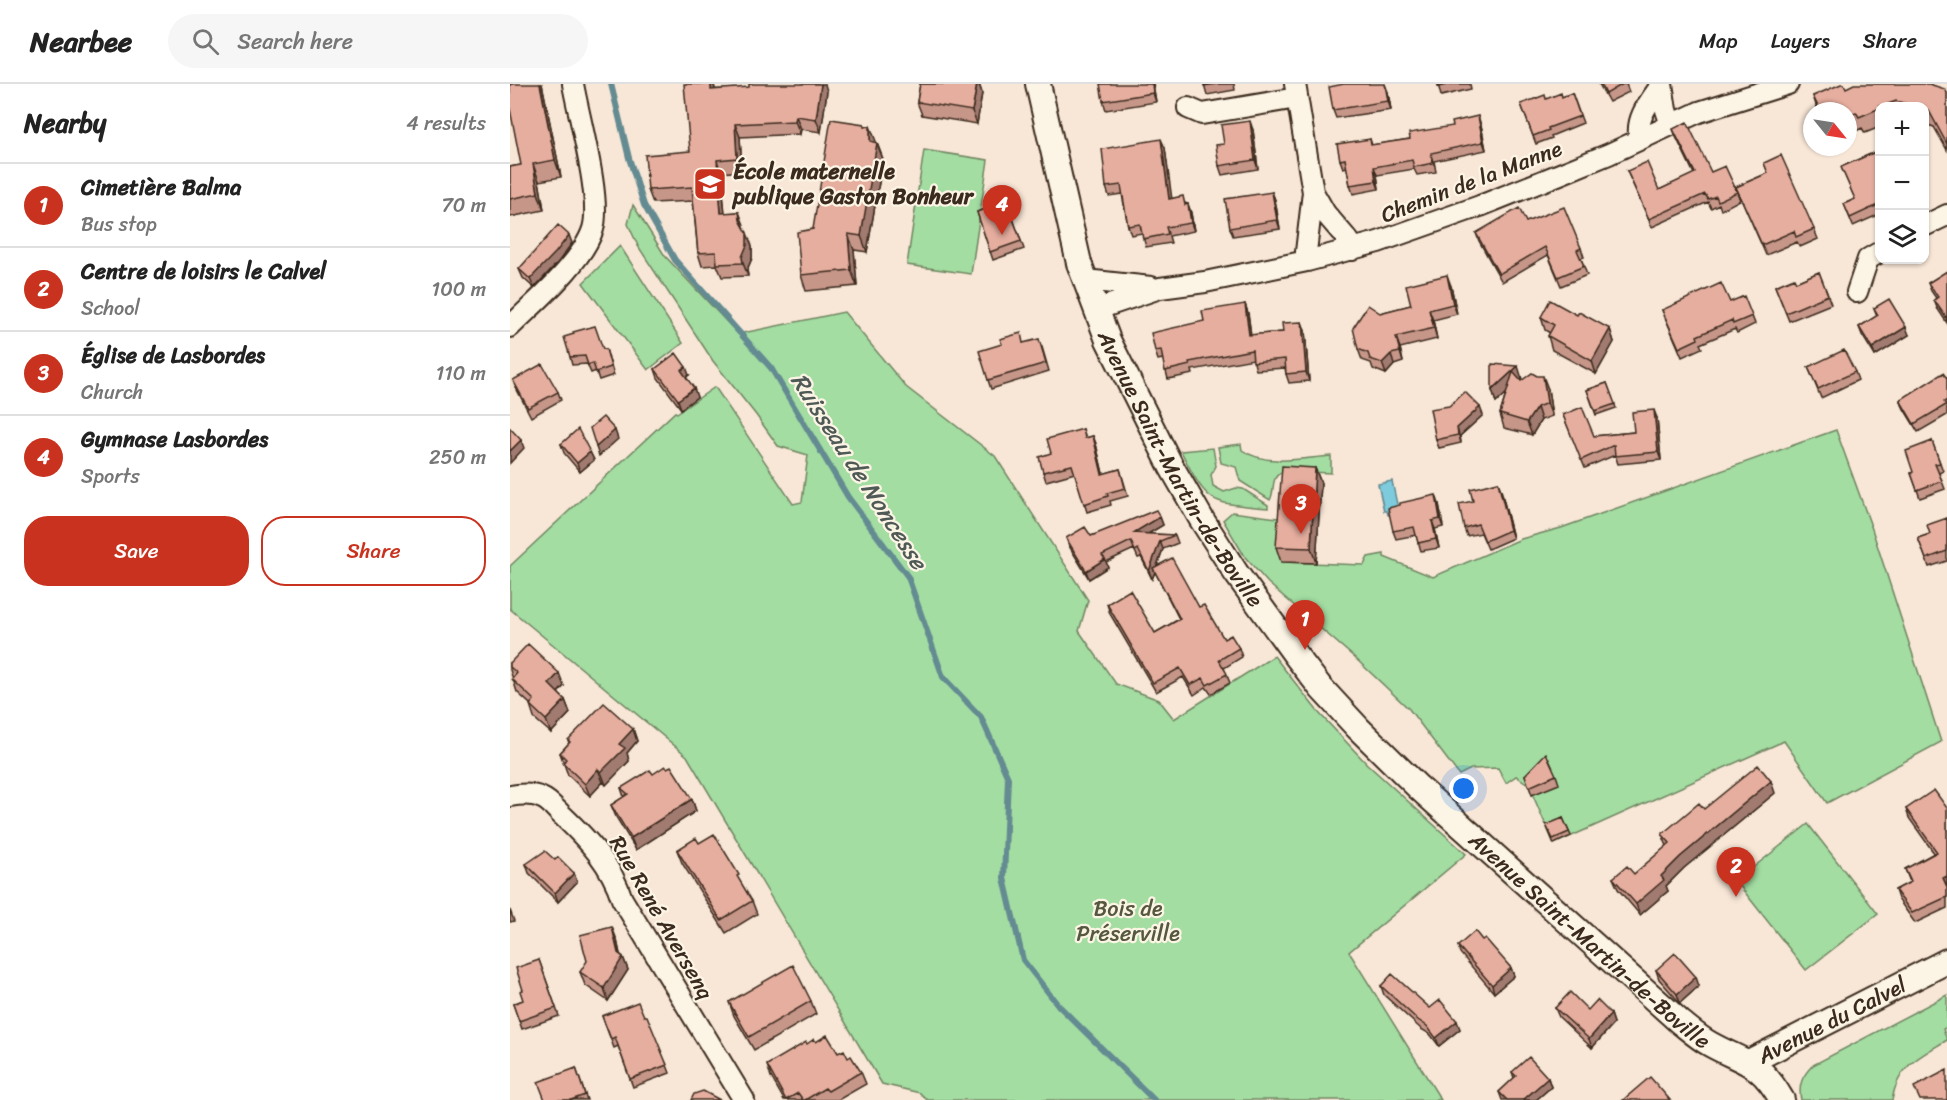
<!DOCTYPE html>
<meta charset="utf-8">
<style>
:root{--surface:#fff;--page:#f6f6f6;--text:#222;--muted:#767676;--line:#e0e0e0;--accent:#c8321e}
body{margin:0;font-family:Sriracha,sans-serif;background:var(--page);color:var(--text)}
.controls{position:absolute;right:18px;top:18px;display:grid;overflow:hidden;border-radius:12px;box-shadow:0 2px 4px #0004}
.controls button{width:54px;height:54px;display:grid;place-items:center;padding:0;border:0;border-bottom:2px solid var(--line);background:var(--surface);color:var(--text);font:30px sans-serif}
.compass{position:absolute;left:1293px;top:18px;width:54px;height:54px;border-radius:50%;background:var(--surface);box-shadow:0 2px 4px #0004;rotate:120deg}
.you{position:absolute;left:954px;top:705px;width:21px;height:21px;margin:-15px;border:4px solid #fff;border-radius:50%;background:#1a73e8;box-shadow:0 0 0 9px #1a73e833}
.badge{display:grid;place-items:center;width:39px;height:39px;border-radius:50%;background:var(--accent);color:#fff;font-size:20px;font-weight:700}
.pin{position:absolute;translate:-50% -50px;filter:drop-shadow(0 2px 3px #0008)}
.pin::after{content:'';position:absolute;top:32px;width:21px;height:18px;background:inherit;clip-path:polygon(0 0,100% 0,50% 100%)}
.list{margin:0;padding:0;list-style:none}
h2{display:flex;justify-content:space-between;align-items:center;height:78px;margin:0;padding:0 24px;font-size:26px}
h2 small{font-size:20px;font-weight:400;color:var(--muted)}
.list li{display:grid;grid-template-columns:39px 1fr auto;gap:18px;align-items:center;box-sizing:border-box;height:84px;padding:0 24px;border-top:2px solid var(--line)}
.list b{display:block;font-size:22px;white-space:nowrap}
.list p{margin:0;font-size:20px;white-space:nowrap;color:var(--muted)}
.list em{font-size:20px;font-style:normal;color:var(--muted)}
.actions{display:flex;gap:12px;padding:18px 24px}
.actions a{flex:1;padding:14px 0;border:2px solid var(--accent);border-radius:24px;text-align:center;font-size:21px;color:var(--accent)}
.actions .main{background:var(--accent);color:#fff}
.icon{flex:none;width:33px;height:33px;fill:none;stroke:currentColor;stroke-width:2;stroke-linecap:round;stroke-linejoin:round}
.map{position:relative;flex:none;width:1437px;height:1016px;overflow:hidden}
header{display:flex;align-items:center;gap:36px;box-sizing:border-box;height:84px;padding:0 30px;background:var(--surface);border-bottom:2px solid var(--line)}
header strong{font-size:28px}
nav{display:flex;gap:33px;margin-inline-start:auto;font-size:21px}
.search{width:420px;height:54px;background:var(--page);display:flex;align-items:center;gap:15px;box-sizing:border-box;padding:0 21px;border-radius:33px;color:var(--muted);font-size:22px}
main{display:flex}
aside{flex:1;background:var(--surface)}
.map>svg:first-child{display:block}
.green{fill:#a3dda2;stroke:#6f8460;stroke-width:1.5}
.water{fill:#7ecbdd;stroke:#638b91;stroke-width:1.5}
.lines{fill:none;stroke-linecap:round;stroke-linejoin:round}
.stream{stroke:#638b91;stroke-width:6}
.minor-casing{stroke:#3b2a1e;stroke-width:24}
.tertiary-casing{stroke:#3b2a1e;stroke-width:28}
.minor{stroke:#fcf5e5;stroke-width:20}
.tertiary{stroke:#fcf5e5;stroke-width:24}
.wall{fill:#c69689;stroke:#3b2a1e;stroke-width:1.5}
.shaded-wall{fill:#a17a6f;stroke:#3b2a1e;stroke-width:1.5}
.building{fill:#e6ae9f;stroke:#3b2a1e;stroke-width:1.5}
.labels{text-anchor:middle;stroke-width:4.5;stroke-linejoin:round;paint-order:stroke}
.poi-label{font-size:22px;font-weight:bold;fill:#3b2a1e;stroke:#fcf5e5;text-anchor:start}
.street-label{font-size:22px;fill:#3b2a1e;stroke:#fcf5e5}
.park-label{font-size:22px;fill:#55573f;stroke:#fcf5e5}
.water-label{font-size:24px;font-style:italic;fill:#4f5a57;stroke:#fcf5e5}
</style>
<header>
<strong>Nearbee</strong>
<div class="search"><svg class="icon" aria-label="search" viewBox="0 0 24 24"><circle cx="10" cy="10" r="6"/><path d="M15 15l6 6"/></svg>Search here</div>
<nav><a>Map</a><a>Layers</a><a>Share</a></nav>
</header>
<main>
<aside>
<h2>Nearby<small>4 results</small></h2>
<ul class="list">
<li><span class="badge">1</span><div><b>Cimetière Balma</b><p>Bus stop</p></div><em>70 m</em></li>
<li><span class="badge">2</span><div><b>Centre de loisirs le Calvel</b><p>School</p></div><em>100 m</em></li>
<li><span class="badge">3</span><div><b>Église de Lasbordes</b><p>Church</p></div><em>110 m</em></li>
<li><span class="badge">4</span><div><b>Gymnase Lasbordes</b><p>Sports</p></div><em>250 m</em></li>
</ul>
<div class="actions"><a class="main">Save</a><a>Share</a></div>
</aside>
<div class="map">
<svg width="1437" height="1016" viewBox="0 0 1437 1016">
<rect width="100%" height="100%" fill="#f8e7d7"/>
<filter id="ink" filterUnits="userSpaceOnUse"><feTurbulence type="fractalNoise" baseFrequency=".0167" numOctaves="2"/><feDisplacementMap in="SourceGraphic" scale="12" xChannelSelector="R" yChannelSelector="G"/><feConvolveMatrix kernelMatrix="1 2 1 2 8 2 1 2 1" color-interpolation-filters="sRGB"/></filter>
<g filter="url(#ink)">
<!-- green -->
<path class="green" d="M414,66L478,76L461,190L397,181Z
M123,121L155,172L228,250L334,228L396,303L485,372L578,516L569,547L606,600L649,616L664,635L764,572L809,629L857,680L956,770L839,868L931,1016H417L410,1009L372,1000L177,672L0,525V482L165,328L167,329L205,303L283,420L292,418L298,371L268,362L246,331L203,277L128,162L118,140Z
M110,162L173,259L138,286L73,199Z
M1326,346L1362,445L1431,658L1317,719L1274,657L1044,760L1018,700L1006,692L996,699L988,684L961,685L949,691L899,625L845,574L758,499L735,473L713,436L722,428L775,435L772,478L854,481L858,473L874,470V473L923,493L1011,455L1051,444Z
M731,360L732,366C756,383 793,374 821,372V389L774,387C759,393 766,405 760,416L730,397L726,383L711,379L708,363Z
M703,364L706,382L701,391L703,402L714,408L726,404L733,405L758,421V424C699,419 698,421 671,367Z
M1298,740L1368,830L1296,886L1226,797Z
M1437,911V943L1433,945L1437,956C1409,973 1388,981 1382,1016H1291C1288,1001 1292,992 1303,981Z"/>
<!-- water -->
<path class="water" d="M882,397L888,425L886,430L878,431L877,427H874L868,400Z"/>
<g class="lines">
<!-- stream -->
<path class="stream" d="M101,0L119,74L134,121L165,176L261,284L338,413L398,493L433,593L471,633L498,694L494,794L513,876L548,921L644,1016"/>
<defs>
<path id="minor" d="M785,0L803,108L796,168L797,177
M1152,0L1156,26L1161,41
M678,24L692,30L787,14
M1130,55C1124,35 1141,16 1152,0
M803,108L815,129L839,157L842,166
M1414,142L1437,131
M575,196L641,203
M1347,208L1358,175L1370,168
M585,226L650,204L695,198L797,177L868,158L970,122L1050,90L1099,70L1189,28L1278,0
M0,243C25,218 72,179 83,145C92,115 69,34 63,0
M0,712C11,710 22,709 32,714C40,717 47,727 53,732C79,757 101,780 112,815L234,1016"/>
<g id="tertiary">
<path id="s1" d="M528,0L569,179L598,256L661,382L692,436L726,489L787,573L811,604L848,644L908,703L1170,938C1179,945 1189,954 1200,960C1236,980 1249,976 1272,1016"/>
<path id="s2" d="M1239,978L1437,877"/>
</g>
</defs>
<!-- minor casing -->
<use href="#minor" class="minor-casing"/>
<!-- tertiary casing -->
<use href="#tertiary" class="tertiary-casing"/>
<!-- minor -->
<use href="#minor" class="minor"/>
<!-- tertiary -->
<use href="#tertiary" class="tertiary"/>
</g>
<!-- wall -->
<path class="wall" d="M32,0L51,93L29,97L34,126L0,133V83L11,81Z
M204,0L205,5L317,7L311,48L291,45L290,50L230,53L232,87L211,89L215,129L229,128L234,144L242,162V174L237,186L238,192L212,193L207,181L192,182L188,169L183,117L143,119L138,106L180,67Z
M410,0H469L472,9L467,40L412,31L407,18Z
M643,0L646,18L596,26L593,17Z
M694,0H724L725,6L697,11Z
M928,0H960L961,5L931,12Z
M1089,0H1116L1119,8L1099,18Z
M1422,1L1437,9V66L1424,43L1414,40V22H1370V43L1355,49L1352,44L1338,51V27H1308L1303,12L1336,4Z
M878,8L881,26L826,34L823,26Z
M1062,9L1073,39L1041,52L1042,54L1026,60L1011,20L1036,15L1052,13Z
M354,40L366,58L367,59L373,75L357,168L344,166L347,202L296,207L291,191L303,145Z
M971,41L976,66L924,77L926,88L907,91L904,85L867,91L869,105L843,110L840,101L837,83L833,84L830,76L860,55L862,61L900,55Z
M1163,45L1201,88L1227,108L1230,116L1211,126L1209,120L1201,124L1198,118L1142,143L1117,87L1149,106L1184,90L1166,53Z
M743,46L748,85L712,91L709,82L714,60Z
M655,64L661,114L678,120L681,129L684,147L659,152L661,159L636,163L632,149L621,151L618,142L612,110L599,112L596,103Z
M1370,66V130L1343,142L1334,120L1345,115L1331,83Z
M1254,79L1304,145L1308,155L1290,163L1287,158L1256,171L1226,103L1258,89Z
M762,108L765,116L770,145L723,152L720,144Z
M497,118L514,165L483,176L467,128Z
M1016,138L1071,164L1074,173L1071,174L1077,191L1051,202L1038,171L992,198L969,157L966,149Z
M62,159L49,177L24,204L13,194L9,185Z
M1437,187V239L1427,224L1424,216L1426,214L1421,207L1418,199Z
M1309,188L1321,220L1279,237L1265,202L1286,198Z
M941,202L947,230L923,236L927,255L890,264L893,278L884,281L876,290L863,285L861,279L852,276L848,265L870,229L901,221Z
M735,220L738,229L741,251L773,248L792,238L795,247L799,297L779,299L776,290L775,284L746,286L743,275L682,286L683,290L658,295L653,275L648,276L645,267L694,237Z
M1364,224L1399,251L1365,272L1352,251L1349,243L1367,232Z
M1152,226L1242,232L1245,240L1227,249L1225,245L1190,260L1192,264L1172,273Z
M1067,231L1100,245L1104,258L1086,290L1042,266L1038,252L1040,249L1035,246L1031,233Z
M514,259L532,263L539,287L481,305L478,296Z
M93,265H96L104,291L89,296L86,287L81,289L77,280L62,281L60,273Z
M1298,283L1345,288L1348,296L1311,314Z
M145,285L179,291L176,293L187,313L171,325L148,294Z
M1436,293H1437V331L1408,348L1394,325L1390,316Z
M1012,295L1010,296L1038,305L1042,332L1031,336L1022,351L994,344L990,330L996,310L986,319L982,306Z
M3,296L48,308L51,316L21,333L6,304Z
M1097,299L1106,324L1086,331L1077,306Z
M973,331L950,352L951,359L929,364L926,356Z
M1053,331L1084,352L1124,348L1147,334L1151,376L1108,380L1105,371L1075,384Z
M573,345L576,354L583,352L586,360L593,390L610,385L618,412L600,417L601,421L577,428L565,389L536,397L533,388L541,369Z
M1422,357L1433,387L1429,389L1435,405L1410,414L1401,389L1403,388Z
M51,360L80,368L84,376L70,388L54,369Z
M805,384L811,399L806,479L771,478L766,463Z
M991,406L1003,454L978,465L971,449L957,452L954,444L963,417Z
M929,420L933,443L925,445L929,464L911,467L906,451L886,455L883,447Z
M650,433L653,441L638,450L665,451L668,459L653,465L647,482L689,523L714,555L729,564L732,573L714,584L720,599L701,610L696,603L684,611L673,593L646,608L600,530L597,520L645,549L669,535L645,488L642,495L631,473L628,474L624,465L596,478L598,483L579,495L559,462L556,454L581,452Z
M1437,434V477L1419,483L1408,454L1420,450Z
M0,579L54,602L48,609L55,616L60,629L41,649L24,634L20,620L7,608L0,586Z
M123,645L127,657L117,669L119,677L96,701L93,698L80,712L58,691L50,669L59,659L58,656Z
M143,690L182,715L186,727L126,766L106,733L101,721L114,713L111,704Z
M1015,691H1046L1049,700L1022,711Z
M1265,709L1174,784L1156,802L1158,807L1130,831L1108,805L1103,794L1124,790L1157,762L1152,750L1194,725Z
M1437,724V824L1405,839L1388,815L1385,806L1400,798L1395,785L1424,769L1399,734L1396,725Z
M1053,734L1061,752L1044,760L1038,745Z
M189,759L242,817L247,830L216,849L172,779L167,766Z
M45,776L67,798L48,818L19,789L16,780Z
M0,826L4,837L0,838Z
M107,856L110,870L113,873L118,886L98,917L75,901L70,888Z
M972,856L1001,884L1004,892L984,909L950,869L948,862Z
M29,876L49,932L12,945L3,920L13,916V906Z
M1146,886L1189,902L1170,919L1149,895Z
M871,902L920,924L950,945L929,962L920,950L911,945L874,911Z
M301,917L306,930L244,966L224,932L219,918Z
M1045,924L1078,926L1101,930L1104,939L1082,964L1049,933Z
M92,932H134L157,981L160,989L123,1003L108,962L104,964Z
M306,958L338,974L351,988L356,1000L328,1016H274L261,993L257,981L297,960Z
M66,984L77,1016H35Z
M1002,988L1038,994L1041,1003L1026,1016H992L989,1008L1004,994Z"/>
<!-- shaded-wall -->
<path class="shaded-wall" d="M30,0H32L51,93L45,76Z
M201,0H204L206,19L201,6Z
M311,0H315L317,7L311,48L306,35Z
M467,0H469L472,9L467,40L462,27Z
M642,0H643L646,18L643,9Z
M875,0L878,8L881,26L878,17Z
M286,32L291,45L290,50L285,37Z
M968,32L971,41L976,66L973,58Z
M740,37L743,46L748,85L745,76Z
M225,40L230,53L232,87L227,74Z
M360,42L373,75L357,168L351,152L360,57Z
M651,55L655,64L663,123L659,115Z
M207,76L211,89L216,142L211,129Z
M23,80L29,97L34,126L28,109Z
M864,83L867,91L869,105L866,97Z
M762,108L765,116L770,145L767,136Z
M678,120L681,129L684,147L681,139Z
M229,128L234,141V149L230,136Z
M237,149L242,162V174L237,186L238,192L233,179L232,173Z
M338,150L344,166L347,202L341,186Z
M59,151L62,159L49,177L24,204L20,195Z
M937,191L941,202L947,230L943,220Z
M735,220L738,229L742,260L739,251Z
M919,226L923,236L927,255L924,244Z
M792,238L795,247L799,297L796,288Z
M1396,243L1399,251L1365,272L1362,264Z
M1100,245L1104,258L1086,290L1082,277Z
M886,253L890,264L893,278L890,268Z
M881,270L884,281L876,290L872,279Z
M1008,282L1012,295L986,319L982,306Z
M176,283L179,291L174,295L171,286Z
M1033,292L1038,305L1042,332L1037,319Z
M184,304L187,313L171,325L168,316Z
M970,323L973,331L950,352L951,359L947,344Z
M1027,323L1031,336L1022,351L1017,338Z
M1144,326L1147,334L1151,376L1148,368Z
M105,346L108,355L89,372L86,363Z
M583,352L586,360L595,398L592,390Z
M11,356L14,364L0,379V367Z
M80,368L84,376L70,388L67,379Z
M805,384L811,399L806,479L801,464Z
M988,398L991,406L1003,454L1000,446Z
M926,411L929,420L933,443L930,435Z
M650,433L653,441L626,457L623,449Z
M922,437L925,445L929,464L926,455Z
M650,457L653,465L645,487L643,484L645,488L642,495L639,487Z
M595,475L598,483L579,495L576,487Z
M49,589L54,602L44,613L39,600Z
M55,616L60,629L41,649L36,636Z
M123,645L127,657L117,669L119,677L96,701L91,688L109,660Z
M88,685L93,698L80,712L75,700Z
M1261,697L1265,709L1174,784L1156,802L1158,807L1130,831L1126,820L1151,792L1170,773Z
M182,715L186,727L126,766L121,754Z
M64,789L67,798L48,818L45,809Z
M1437,792V803L1433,794Z
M102,843L107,856L111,876L113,873L118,886L98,917L94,904L108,869Z
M1001,884L1004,892L984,909L982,901Z
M1186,893L1189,902L1170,919L1167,910Z
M1101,930L1104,939L1082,964L1079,955Z
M947,937L950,945L929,962L926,954Z
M1038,994L1041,1003L1026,1016H1013Z"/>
<!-- building -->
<path class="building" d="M0,0H30L45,76L23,80L28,109L0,115V83L11,81L0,25Z
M174,0H201V6L239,3V0H311L306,35L286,32L285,37L225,40L227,74L207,76L211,129L229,128L230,136L237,149V161L232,173L233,179L207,180L206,168L188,169L182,103L138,106L135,71L180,67Z
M410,0H467L462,27L407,18Z
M590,0H642L643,9L593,17Z
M694,0H707L694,2Z
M834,0H875L878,17L823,26L819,3Z
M928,0H941L928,3Z
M1091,0H1113L1096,10Z
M1331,0H1334L1336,4L1344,0H1419L1435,5L1437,9V60L1419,27L1414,26V22H1404L1386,17L1373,22H1370V24L1349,33L1346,28L1338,32V27H1310L1303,12Z
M1051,9L1052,13L1062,9L1070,32L1038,44L1039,46L1023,52L1011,20L1035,11L1036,15Z
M968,32L973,58L921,69L923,79L904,83L902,76L864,83L866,97L840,101L835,75L830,76L827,60L860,55L861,61L900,55L899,49L943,42L942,38Z
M321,35L354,40V43L360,42V57L367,59L351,152L338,150L341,186L291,191L287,148L303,145Z
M740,37L745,76L709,82L706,61L714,60L711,41Z
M1177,38L1201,88L1215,82L1227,108L1208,117L1206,112L1198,115L1195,110L1139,135L1117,87L1137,78L1149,106L1185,89L1163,45Z
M651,55L659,115L673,112L675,121L678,120L681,139L656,143L658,150L633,155L630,140L618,142L611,101L596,103L592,65Z
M1370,66V120L1340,134L1334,120L1345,115L1331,83Z
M1271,71L1304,145L1286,153L1284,147L1252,161L1226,103L1258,89L1254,79Z
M762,108L767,136L720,144L715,115Z
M487,117L489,121L497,118L511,157L480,168L467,128L475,125L474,122Z
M1054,123L1071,164L1067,166L1074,182L1048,193L1035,163L989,190L966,149L1009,124L1016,138Z
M48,141L59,151L46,168L20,195L9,185Z
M1437,187V235L1424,216L1428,213L1418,199Z
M1309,188L1318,211L1276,229L1265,202L1284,194L1286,198Z
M937,191L943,220L919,226L924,244L886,253L890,268L881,270L872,279L860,275L858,269L848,265L843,244L858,221L870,229L901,221L896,201Z
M1211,199L1220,218L1234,212L1242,232L1223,240L1222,236L1187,252L1188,255L1169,264L1152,226Z
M1379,215L1396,243L1362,264L1349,243L1368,231L1364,224Z
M1040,216L1067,231L1069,228L1100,245L1082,277L1038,252L1044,241L1031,233Z
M735,220L739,251L773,248L772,239L792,238L796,288L776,290L775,275L743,278L742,266L679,278L680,281L655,287L651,266L645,267L641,249L694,237L692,227Z
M85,242L93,265H96L101,283L86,288L83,279L78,281L75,272L60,273L54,253L64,250L63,248Z
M511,249L513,259L529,255L536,279L478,296L469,267L492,260L490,255Z
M1334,266L1345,288L1308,305L1298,283Z
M166,269L176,283L171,286L184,304L168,316L145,285Z
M32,280L48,308L18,324L3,296Z
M982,280L1008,282L982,306Z
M1003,288L1011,297L1022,289L1027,292H1033L1037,319L1027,323L1017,338L990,330Z
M1433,289L1436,293H1437V316L1434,318L1436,321L1404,340L1390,316Z
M1097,299L1105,320L1085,327L1077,306Z
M955,308L970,323L947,344L948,351L926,356L920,325L939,322Z
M1072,323L1084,352L1124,348L1122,328L1144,326L1148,368L1105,372L1104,361L1071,376L1053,331Z
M93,333L105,346L86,363L80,344Z
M0,344L11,356L0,367Z
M68,345L80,368L67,379L51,360Z
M573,345L575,354L583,352L592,390L610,385L615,404L597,409L598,412L574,420L562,381L533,388L529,373L541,369L537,355Z
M1422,357L1430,379L1425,380L1432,397L1407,406L1401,389L1403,388L1396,367Z
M772,382L805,384L801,464L766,463Z
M988,398L1000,446L975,457L968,440L954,444L949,420L963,417L960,405Z
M926,411L930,435L922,437L926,455L908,459L904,443L883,447L878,424L890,421V419Z
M646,426L650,433L623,449L665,451L650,457L639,487L628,465L625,467L621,457L592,471L595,475L576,487L556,454L575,443L581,452Z
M1437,434V467L1416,475L1408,454L1420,450L1417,441Z
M662,474L689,523L694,521L714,555L721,551L729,564L709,576L717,590L697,601L693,594L680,601L670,584L643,599L597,520L620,506L645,549L670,535L643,484Z
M18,560L49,589L39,600L55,616L36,636L20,621L24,616L2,595L7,589L0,583V579Z
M94,619L123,645L109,660L115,664L91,688L88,685L75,700L53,679L56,675L50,669L60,658L58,656Z
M1036,669L1046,691L1019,703L1015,691Z
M1248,681L1261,697L1170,773L1151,792L1154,796L1126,820L1103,794L1117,782L1124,790L1160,759L1152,750L1189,719L1194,725Z
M155,682L157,684L161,682L182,715L121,754L101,721L118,710L111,704L140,686L143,690Z
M1424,706L1437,724V792L1433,794L1437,803V813L1402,829L1385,806L1401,798L1395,785L1427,768L1396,725Z
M1053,734L1059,748L1043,755L1036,741Z
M204,750L229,791L227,792L242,817L211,836L167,766L186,754L189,759Z
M35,767L45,776L48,773L64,789L45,809L16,780Z
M102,843L108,869L113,873L94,904L70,888L77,877L70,851Z
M965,847L972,856L975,854L1001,884L982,901L948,862Z
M1165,869L1186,893L1167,910L1146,886Z
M29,876L46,924L9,937L3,920L13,916L10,907L13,906L6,884Z
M283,881L301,917L239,953L219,918Z
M882,890L920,924L930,916L947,937L926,954L917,942L908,936L871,902Z
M1060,908L1078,926L1087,916L1101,930L1079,955L1045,924Z
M128,918L134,932H137L157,981L120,995L105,953L101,955L92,932Z
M317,951L328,969L334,966L338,974L341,972L351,988L318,1007L315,1004L295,1016H293L288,1009L276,1016L257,981L296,958L297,960L304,955L306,958Z
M1019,973L1038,994L1013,1016H997L989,1008L1006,992L1002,988Z
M66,984L75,1011L61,1016H35L28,998Z
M1437,986V1016H1410L1404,1003Z
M1140,993L1160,1016H1113Z
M193,1007L210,1016H181L184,1010Z"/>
</g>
<!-- icons -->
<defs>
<symbol id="school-square" viewBox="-11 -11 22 22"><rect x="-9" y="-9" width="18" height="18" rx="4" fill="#c8321e" stroke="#fcf5e5"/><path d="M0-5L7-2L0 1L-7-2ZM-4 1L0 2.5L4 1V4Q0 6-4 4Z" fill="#fff"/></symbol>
</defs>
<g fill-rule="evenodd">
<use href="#school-square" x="181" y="81" width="38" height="38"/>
</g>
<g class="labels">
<!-- poi labels -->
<g class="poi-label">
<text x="223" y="95">École maternelle<tspan x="223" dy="25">publique Gaston Bonheur</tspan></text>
</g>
<!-- street labels -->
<g class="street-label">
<text transform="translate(961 97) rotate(-21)" y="8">Chemin de la Manne</text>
<text dy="8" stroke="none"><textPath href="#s1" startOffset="414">Avenue Saint-Martin-de-Boville</textPath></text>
<text transform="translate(152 833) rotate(60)" y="8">Rue René Aversenq</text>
<text dy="8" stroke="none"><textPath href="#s1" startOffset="1044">Avenue Saint-Martin-de-Boville</textPath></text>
<text dy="8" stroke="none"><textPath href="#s2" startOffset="93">Avenue du Calvel</textPath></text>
</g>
<!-- park labels -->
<g class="park-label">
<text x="618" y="832">Bois de<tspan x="618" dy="25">Préserville</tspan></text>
</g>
<!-- water labels -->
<g class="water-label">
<text transform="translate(349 387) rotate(57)" y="8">Ruisseau de Noncesse</text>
</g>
</g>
</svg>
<div class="controls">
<button>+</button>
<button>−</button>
<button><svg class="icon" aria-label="layers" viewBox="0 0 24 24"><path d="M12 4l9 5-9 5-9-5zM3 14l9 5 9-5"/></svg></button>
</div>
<svg class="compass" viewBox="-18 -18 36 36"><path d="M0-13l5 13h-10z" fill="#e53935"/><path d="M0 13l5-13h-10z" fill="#767676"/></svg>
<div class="you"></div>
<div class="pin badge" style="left:795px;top:566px">1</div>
<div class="pin badge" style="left:1226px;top:813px">2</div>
<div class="pin badge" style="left:791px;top:450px">3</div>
<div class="pin badge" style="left:492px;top:151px">4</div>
</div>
</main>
